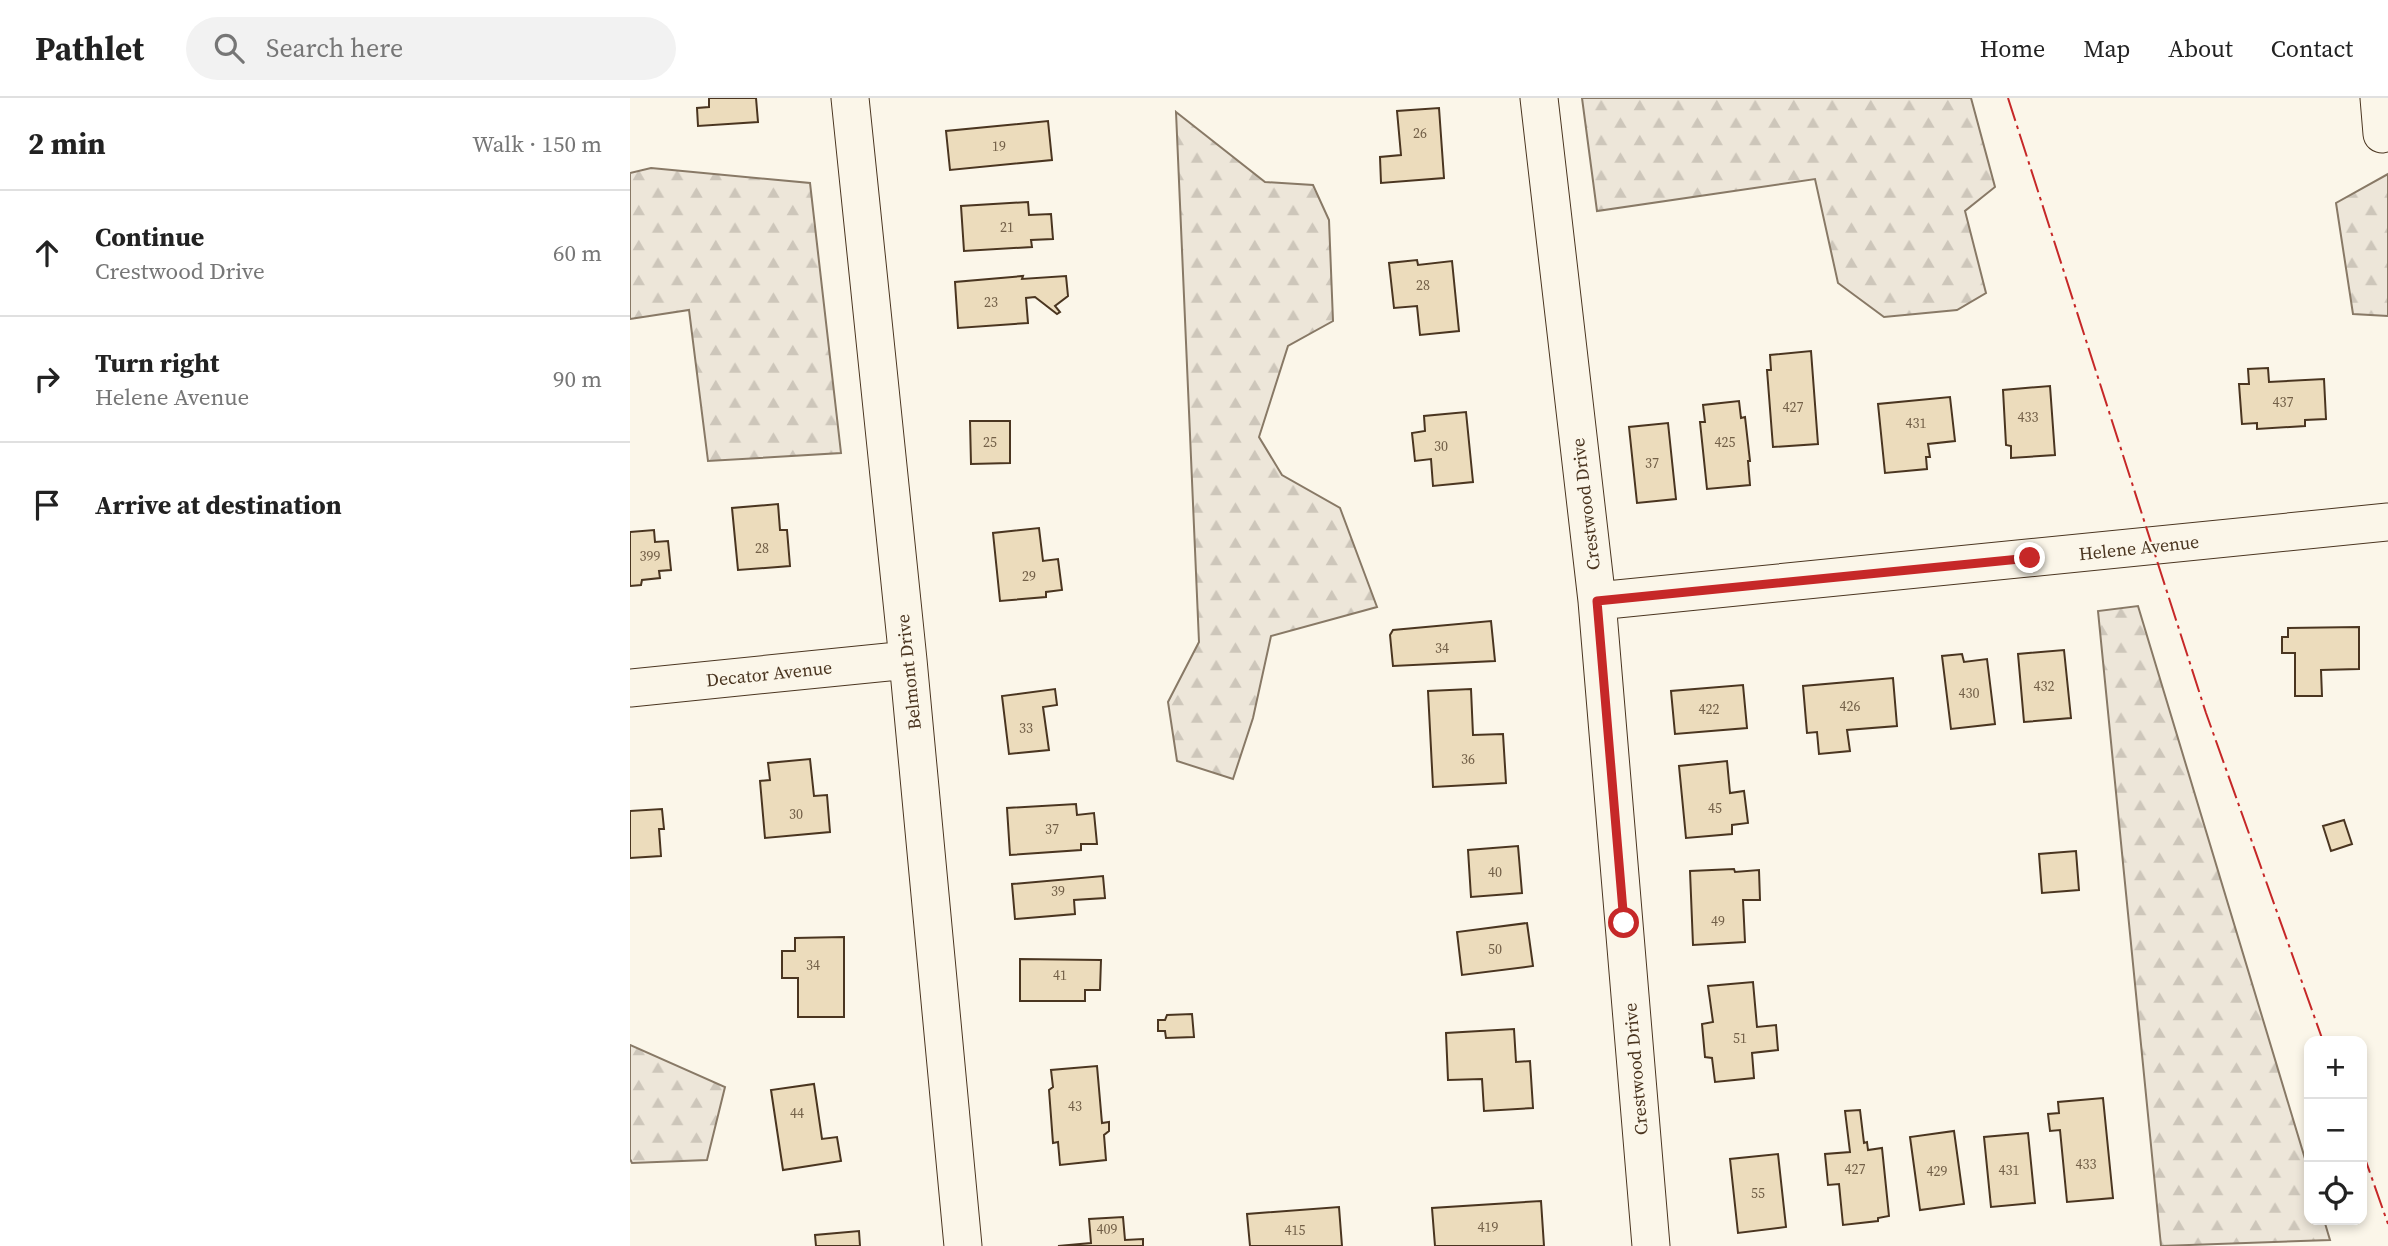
<!DOCTYPE html>
<meta charset="utf-8">
<style>
:root{--surface:#fff;--page:#f2f2f2;--text:#222;--muted:#767676;--line:#e0e0e0}
body{margin:0;font-family:"Source Serif 4",serif;background:var(--page);color:var(--text)}
.controls{position:absolute;right:21px;bottom:21px;display:grid;overflow:hidden;border-radius:14px;box-shadow:0 4px 10px #0003}
.controls button{width:63px;height:63px;display:grid;place-items:center;padding:0;border:0;border-bottom:2px solid var(--line);background:var(--surface);color:var(--text);font:35px sans-serif}
.stop{position:absolute;width:21px;height:21px;margin:-16px;border:5px solid #c62828;border-radius:50%;background:#fff}
.stop.end{background:#c62828;border-color:#fff;box-shadow:0 2px 7px #0008}
.list{margin:0;padding:0;list-style:none}
h2{display:flex;justify-content:space-between;align-items:center;height:91px;margin:0;padding:0 28px;font-size:30px}
h2 small{font-size:23px;font-weight:400;color:var(--muted)}
.list li{display:grid;grid-template-columns:46px 1fr auto;gap:21px;align-items:center;box-sizing:border-box;height:126px;padding:0 28px;border-top:2px solid var(--line)}
.list b{display:block;font-size:26px;white-space:nowrap}
.list p{margin:0;font-size:23px;white-space:nowrap;color:var(--muted)}
.list em{font-size:23px;font-style:normal;color:var(--muted)}
.icon{flex:none;width:38px;height:38px;fill:none;stroke:currentColor;stroke-width:2;stroke-linecap:round;stroke-linejoin:round}
.map{position:relative;flex:none;width:1758px;height:1148px;overflow:hidden}
header{display:flex;align-items:center;gap:42px;box-sizing:border-box;height:98px;padding:0 35px;background:var(--surface);border-bottom:2px solid var(--line)}
header strong{font-size:33px}
nav{display:flex;gap:38px;margin-inline-start:auto;font-size:24px}
.search{width:490px;height:63px;background:var(--page);display:flex;align-items:center;gap:18px;box-sizing:border-box;padding:0 24px;border-radius:38px;color:var(--muted);font-size:26px}
main{display:flex}
aside{flex:1;background:var(--surface)}
.map>svg:first-child{display:block}
.forest{fill:url(#forest-firs);stroke:#887966;stroke-width:2}
.building{fill:#ecdcbc;stroke:#4a3520;stroke-width:2}
.lines{fill:none;stroke-linecap:round;stroke-linejoin:round}
.minor-casing{stroke:#4a3520;stroke-width:39}
.minor{stroke:#fbf6e9;stroke-width:37}
.power{stroke:#c62828;stroke-width:2;stroke-dasharray:24 5 3.5 5;stroke-linecap:butt}
.route{stroke:#c62828;stroke-width:9}
.labels{text-anchor:middle;stroke-width:5;stroke-linejoin:round;paint-order:stroke}
.number-label{font-size:14px;fill:#725f47}
.street-label{font-size:18px;fill:#4a3520;stroke:#fbf6e9}
</style>
<header>
<strong>Pathlet</strong>
<div class="search"><svg class="icon" aria-label="search" viewBox="0 0 24 24"><circle cx="10" cy="10" r="6"/><path d="M15 15l6 6"/></svg>Search here</div>
<nav><a>Home</a><a>Map</a><a>About</a><a>Contact</a></nav>
</header>
<main>
<aside>
<h2>2 min<small>Walk · 150 m</small></h2>
<ul class="list">
<li><svg class="icon" aria-label="ahead" viewBox="0 0 24 24"><path d="M12 20V5M6 11l6-6 6 6"/></svg><div><b>Continue</b><p>Crestwood Drive</p></div><em>60 m</em></li>
<li><svg class="icon" aria-label="right" viewBox="0 0 24 24"><path d="M7 20v-9h11M14 6l5 5-5 5"/></svg><div><b>Turn right</b><p>Helene Avenue</p></div><em>90 m</em></li>
<li><svg class="icon" aria-label="arrive" viewBox="0 0 24 24"><path d="M6 21V4h12l-3 4 3 4H6"/></svg><div><b>Arrive at destination</b></div></li>
</ul>
</aside>
<div class="map">
<svg width="1758" height="1148" viewBox="0 0 1758 1148">
<defs>
<pattern id="forest-firs" width="22" height="20" patternUnits="userSpaceOnUse" patternTransform="scale(1.75)"><rect width="22" height="20" fill="#ede6d9"/><path d="M5 1l3.5 6h-7zM16 11l3.5 6h-7z" fill="#cdc6ba"/></pattern>
</defs>
<rect width="100%" height="100%" fill="#fbf6e9"/>
<!-- forest -->
<path class="forest" d="M952,0H1341L1365,89L1335,113L1356,195L1327,212L1254,219L1208,185L1185,81L967,113Z
M546,14L635,84L683,87L699,122L703,223L658,248L629,339L652,377L710,410L747,509L641,538L623,620L603,681L547,663L538,604L569,544Z
M21,70L180,85L211,355L78,363L59,212L0,221V75Z
M1758,76V218L1723,216L1706,105Z
M1508,508L1679,1074V1122H1694L1700,1142L1531,1148L1468,513Z
M0,947L95,989L77,1062L2,1065L0,1061Z"/>
<!-- building -->
<path class="building" d="M79,0H126L128,24L68,28L67,10L79,9Z
M809,10L814,80L751,85L750,59L771,57L767,13Z
M418,23L422,62L320,72L316,33Z
M398,104L399,117L421,116L423,141L401,142L402,149L334,153L331,108Z
M787,162L788,167L822,163L829,233L790,237L787,208L764,210L759,165Z
M393,178L392,181L436,178L438,198L425,208L430,214L427,216L405,199L396,200L398,225L328,230L325,184Z
M1181,253L1188,346L1143,349L1137,272H1141L1140,257Z
M1638,270L1639,284L1694,281L1696,321L1675,322V328L1627,331V325L1612,326L1609,286H1619L1618,271Z
M1420,288L1425,357L1381,360V348L1376,347L1373,292Z
M1320,299L1325,343L1298,346L1300,359H1296L1297,371L1255,375L1248,306Z
M1109,303L1111,320L1115,319L1120,363H1118L1120,387L1077,391L1070,324H1075L1073,307Z
M836,314L843,384L803,388L801,361L785,363L782,335L795,333L794,318Z
M340,323H380V365L341,366Z
M1038,325L1046,401L1007,405L999,329Z
M148,406L150,432H157L160,468L108,472L102,410Z
M409,430L413,463L428,461L432,492L416,494V499L370,503L363,435Z
M24,432L25,444L38,443L41,472L29,473L30,480L12,482L11,487L0,488V434Z
M861,523L865,563L763,568L760,537L763,532Z
M1729,529V571L1691,572L1692,598H1665V555H1652V539H1658V530Z
M1434,552L1441,620L1394,624L1388,556Z
M1332,556L1334,564L1357,561L1365,626L1321,631L1312,558Z
M1263,580L1267,628L1217,632L1220,653L1189,656L1187,634L1177,635L1173,588Z
M1113,587L1117,630L1045,636L1041,593Z
M425,591L427,607L413,609L419,652L379,656L372,598Z
M841,591L843,637L873,636L876,685L803,689L798,593Z
M180,661L184,698L197,697L200,734L135,740L130,683L140,682L138,665Z
M1097,663L1100,695L1114,693L1118,725L1102,727V736L1056,740L1049,668Z
M446,706L447,717L464,715L467,746H451V752L380,757L377,710Z
M32,711L34,731H29L31,758L0,760V713Z
M1714,722L1722,746L1701,753L1693,728Z
M888,748L892,795L841,799L838,752Z
M1446,753L1449,792L1412,795L1409,756Z
M1104,771L1105,774L1129,772L1130,802H1113L1115,844L1063,847L1060,773Z
M473,778L475,800L444,802L445,816L385,821L382,786Z
M897,825L903,868L832,877L827,834Z
M214,839V919H168V880H152V853H165V840Z
M390,861L471,862L470,892H455V903H390Z
M1123,884L1127,929L1146,927L1148,952L1122,955L1124,980L1085,984L1082,960L1075,959L1072,926L1083,924L1078,888Z
M562,916L564,939L536,940L535,933H528V922H535L537,917Z
M884,931L886,964L900,963L903,1010L854,1013L852,981L818,982L816,935Z
M467,968L472,1025L479,1024V1033L474,1037L476,1062L430,1067L428,1044L423,1045L419,992L423,989L421,972Z
M184,986L192,1041L207,1039L211,1063L153,1072L141,992Z
M1473,1000L1483,1100L1437,1104L1430,1032L1420,1033L1418,1016L1429,1015L1428,1004Z
M1230,1012L1234,1045L1237,1044L1238,1052L1252,1050L1259,1118L1248,1120V1123L1213,1127L1209,1086L1198,1087L1195,1056L1220,1054L1215,1013Z
M1324,1033L1334,1106L1290,1112L1280,1039Z
M1398,1035L1405,1105L1361,1109L1354,1039Z
M1148,1056L1156,1129L1108,1135L1100,1061Z
M911,1103L914,1148H805L802,1110Z
M709,1109L712,1148H620L617,1116Z
M493,1119L495,1142L513,1141V1148H428L461,1145L459,1121Z
M229,1133L230,1148H186L185,1137Z"/>
<g class="lines">
<defs>
<path id="minor" d="M220,0L278,562L333,1148
M909,0L967,503L1021,1148
M1749,0L1752,36
M967,503L1758,424
M0,590L278,562"/>
</defs>
<!-- minor casing -->
<use href="#minor" class="minor-casing"/>
<!-- minor -->
<use href="#minor" class="minor"/>
<!-- power -->
<path class="power" d="M1378,0L1576,615L1693,943
M1732,1052L1758,1126"/>
</g>
<g class="lines">
<!-- route -->
<path class="route" d="M994,825L967,503L1400,460"/>
</g>
<g class="labels">
<!-- number labels -->
<g class="number-label">
<text x="790" y="40">26</text>
<text x="369" y="53">19</text>
<text x="377" y="134">21</text>
<text x="793" y="192">28</text>
<text x="361" y="209">23</text>
<text x="1653" y="309">437</text>
<text x="1163" y="314">427</text>
<text x="1398" y="324">433</text>
<text x="1286" y="330">431</text>
<text x="360" y="349">25</text>
<text x="1095" y="349">425</text>
<text x="811" y="353">30</text>
<text x="1022" y="370">37</text>
<text x="132" y="455">28</text>
<text x="20" y="463">399</text>
<text x="399" y="483">29</text>
<text x="812" y="555">34</text>
<text x="1414" y="593">432</text>
<text x="1339" y="600">430</text>
<text x="1220" y="613">426</text>
<text x="1079" y="616">422</text>
<text x="396" y="635">33</text>
<text x="838" y="666">36</text>
<text x="1085" y="715">45</text>
<text x="166" y="721">30</text>
<text x="422" y="736">37</text>
<text x="865" y="779">40</text>
<text x="428" y="798">39</text>
<text x="1088" y="828">49</text>
<text x="865" y="856">50</text>
<text x="183" y="872">34</text>
<text x="430" y="882">41</text>
<text x="1110" y="945">51</text>
<text x="445" y="1013">43</text>
<text x="167" y="1020">44</text>
<text x="1456" y="1071">433</text>
<text x="1225" y="1076">427</text>
<text x="1379" y="1077">431</text>
<text x="1307" y="1078">429</text>
<text x="1128" y="1100">55</text>
<text x="858" y="1134">419</text>
<text x="477" y="1136">409</text>
<text x="665" y="1137">415</text>
</g>
<!-- street labels -->
<g class="street-label">
<text transform="translate(956 406) rotate(-97)" y="6">Crestwood Drive</text>
<text transform="translate(1509 450) rotate(-6)" y="6">Helene Avenue</text>
<text transform="translate(279 574) rotate(-96)" y="6">Belmont Drive</text>
<text transform="translate(139 576) rotate(-6)" y="6">Decator Avenue</text>
<text transform="translate(1006 971) rotate(-95)" y="6">Crestwood Drive</text>
</g>
</g>
</svg>
<div class="controls">
<button>+</button>
<button>−</button>
<button><svg class="icon" aria-label="locate" viewBox="0 0 24 24"><circle cx="12" cy="12" r="6"/><path d="M12 2v4M12 18v4M2 12h4M18 12h4"/></svg></button>
</div>
<div class="stop" style="left:994px;top:825px"></div>
<div class="stop end" style="left:1400px;top:460px"></div>
</div>
</main>
